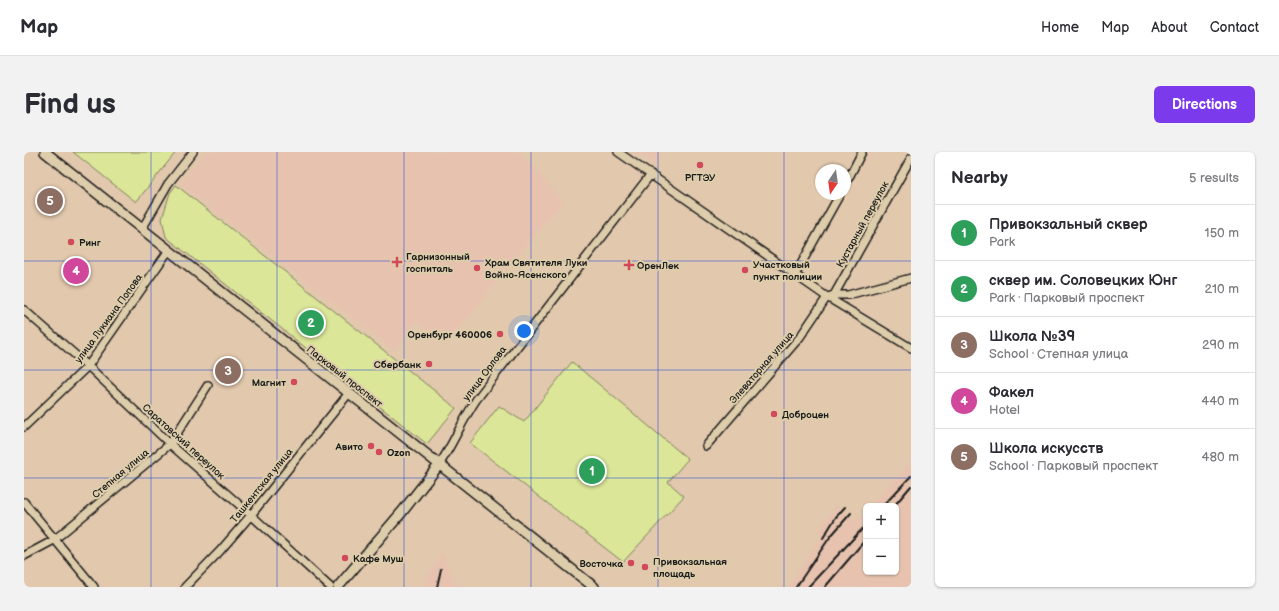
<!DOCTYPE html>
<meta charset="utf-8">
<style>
:root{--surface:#fff;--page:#f2f2f3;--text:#2b2b33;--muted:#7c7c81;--line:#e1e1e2;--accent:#7c3aed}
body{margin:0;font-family:"Balsamiq Sans",sans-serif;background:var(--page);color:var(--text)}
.controls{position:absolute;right:12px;bottom:12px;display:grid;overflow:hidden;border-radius:6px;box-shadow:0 1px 3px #0004}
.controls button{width:36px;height:36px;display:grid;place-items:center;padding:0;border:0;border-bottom:1px solid var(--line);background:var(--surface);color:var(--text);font:20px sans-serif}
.compass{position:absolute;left:791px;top:12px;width:36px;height:36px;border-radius:50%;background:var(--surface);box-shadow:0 1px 3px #0004;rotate:193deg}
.you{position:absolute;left:500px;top:179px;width:14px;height:14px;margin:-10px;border:3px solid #fff;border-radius:50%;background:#1a73e8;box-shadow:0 0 0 6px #1a73e833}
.badge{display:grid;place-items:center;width:26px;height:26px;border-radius:50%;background:var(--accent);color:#fff;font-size:13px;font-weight:700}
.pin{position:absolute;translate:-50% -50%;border:2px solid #fff;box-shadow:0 1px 4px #0006}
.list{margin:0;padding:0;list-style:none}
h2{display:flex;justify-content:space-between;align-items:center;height:52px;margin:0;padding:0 16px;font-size:17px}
h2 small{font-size:13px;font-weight:400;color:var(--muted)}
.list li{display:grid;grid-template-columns:26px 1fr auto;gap:12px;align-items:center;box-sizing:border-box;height:56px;padding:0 16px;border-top:1px solid var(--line)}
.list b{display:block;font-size:15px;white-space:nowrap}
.list p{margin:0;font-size:13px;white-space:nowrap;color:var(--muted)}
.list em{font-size:13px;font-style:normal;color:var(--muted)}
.map{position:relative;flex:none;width:887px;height:435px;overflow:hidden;border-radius:6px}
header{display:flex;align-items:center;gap:24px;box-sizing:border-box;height:56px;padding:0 20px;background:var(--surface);border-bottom:1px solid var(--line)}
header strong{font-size:19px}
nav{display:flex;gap:22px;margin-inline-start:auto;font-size:14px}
.intro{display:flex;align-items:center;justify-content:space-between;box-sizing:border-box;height:96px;padding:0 24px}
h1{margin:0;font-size:28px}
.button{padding:10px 18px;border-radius:6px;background:var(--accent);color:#fff;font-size:14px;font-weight:700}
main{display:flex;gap:24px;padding:0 24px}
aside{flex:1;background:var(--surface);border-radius:6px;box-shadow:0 1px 3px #0004}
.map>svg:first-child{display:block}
.built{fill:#e7c3af}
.green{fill:#dbe699;stroke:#7c815a}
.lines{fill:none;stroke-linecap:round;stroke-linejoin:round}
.minor-casing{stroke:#1c1c1c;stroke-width:10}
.major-casing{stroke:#1c1c1c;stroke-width:12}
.minor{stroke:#decdab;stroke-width:7}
.major{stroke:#decdab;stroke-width:9}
.rail{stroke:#1c1c1c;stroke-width:2}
.grid{fill:none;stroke:#1d4ed8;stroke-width:1;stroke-opacity:0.55}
.poi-dot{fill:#d1495b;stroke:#decdab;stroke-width:1.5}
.labels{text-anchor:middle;stroke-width:4;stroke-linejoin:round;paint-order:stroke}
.poi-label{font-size:10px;font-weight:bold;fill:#1c1c1c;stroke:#decdab;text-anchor:start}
.street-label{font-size:10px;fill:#1c1c1c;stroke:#decdab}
</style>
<header>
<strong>Map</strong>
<nav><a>Home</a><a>Map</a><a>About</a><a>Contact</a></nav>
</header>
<div class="intro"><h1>Find us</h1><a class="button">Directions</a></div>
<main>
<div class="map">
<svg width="887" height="435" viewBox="0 0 887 435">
<rect width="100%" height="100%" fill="#e2c8ad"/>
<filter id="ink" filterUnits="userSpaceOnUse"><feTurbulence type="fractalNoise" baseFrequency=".025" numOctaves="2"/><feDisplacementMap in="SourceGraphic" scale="8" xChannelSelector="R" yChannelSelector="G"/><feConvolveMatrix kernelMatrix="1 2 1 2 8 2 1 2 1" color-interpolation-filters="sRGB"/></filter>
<g filter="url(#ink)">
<!-- built -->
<path class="built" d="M181,0H496L539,50L422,192L393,170L370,198L156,32Z
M612,0H639L631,12Z
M887,311V435H765L797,384L793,379L812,354L831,370L842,359V420H872V354H846Z
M418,401L434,435H401L402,426Z"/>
<!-- green -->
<path class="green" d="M49,0H152L112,50Z
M152,33L432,256L403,292L142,85L138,67L146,41Z
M548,210L664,307L644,330L660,344L599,410L446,291L475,254L500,270Z"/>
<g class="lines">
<defs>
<path id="minor" d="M594,0L803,145L887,196
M821,33L838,0
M118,77L144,32L169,0
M771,123L816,42
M810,143H824L887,126
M803,145L810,143L887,6
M0,158L64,214L146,292L227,363L306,435
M0,275L64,214L145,98
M682,294L776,185L803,145
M415,313C429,292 438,269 452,248L627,22
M0,350L70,435
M0,404L30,388L146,292L184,233
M161,435L196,399L227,363L325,241"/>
<path id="major" d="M21,0L570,435
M314,435L378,360L415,313"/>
</defs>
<!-- minor casing -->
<use href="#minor" class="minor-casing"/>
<!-- major casing -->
<use href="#major" class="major-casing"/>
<!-- minor -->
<use href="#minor" class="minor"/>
<!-- major -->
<use href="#major" class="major"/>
<!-- rail -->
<path class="rail" d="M859,354L887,324
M870,354L887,334
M799,386L812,365L821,355
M413,435L417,417
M772,435L806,385L827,361
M784,435L842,373
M801,435L842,387"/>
</g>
</g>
<!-- grid -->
<path class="grid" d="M127,0V435M253,0V435M380,0V435M507,0V435M634,0V435M760,0V435M0,109H887M0,218H887M0,326H887"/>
<!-- markers -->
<g class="poi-dot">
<circle cx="676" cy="13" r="4"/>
<circle cx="47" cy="90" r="4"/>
<path d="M371 104h4v4h4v4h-4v4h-4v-4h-4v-4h4z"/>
<path d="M603 107h4v4h4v4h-4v4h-4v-4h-4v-4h4z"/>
<circle cx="453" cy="116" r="4"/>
<circle cx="721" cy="118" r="4"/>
<circle cx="476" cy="182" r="4"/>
<circle cx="405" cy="212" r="4"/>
<circle cx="270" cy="230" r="4"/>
<circle cx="750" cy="262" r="4"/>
<circle cx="347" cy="294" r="4"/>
<circle cx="355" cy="300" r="4"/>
<circle cx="321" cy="406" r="4"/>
<circle cx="607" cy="411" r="4"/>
<circle cx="621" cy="415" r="4"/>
</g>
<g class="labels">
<!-- poi labels -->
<g class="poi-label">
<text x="676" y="29" text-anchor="middle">РГТЭУ</text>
<text x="55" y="94">Ринг</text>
<text x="382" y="108">Гарнизонный<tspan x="382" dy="12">госпиталь</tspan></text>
<text x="461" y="114">Храм Святителя Луки<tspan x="461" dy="12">Войно-Ясенского</tspan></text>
<text x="729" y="116">Участковый<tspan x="729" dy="12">пункт полиции</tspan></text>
<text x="613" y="117">ОренЛек</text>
<text x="468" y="186" text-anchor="end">Оренбург 460006</text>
<text x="397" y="216" text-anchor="end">Сбербанк</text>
<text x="262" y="234" text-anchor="end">Магнит</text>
<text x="758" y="266">Доброцен</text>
<text x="339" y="298" text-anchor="end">Авито</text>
<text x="363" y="304">Ozon</text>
<text x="329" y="410">Кафе Муш</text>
<text x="629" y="413">Привокзальная<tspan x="629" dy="12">площадь</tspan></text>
<text x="599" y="415" text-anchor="end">Восточка</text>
</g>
<!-- street labels -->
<g class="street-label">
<text transform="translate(838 72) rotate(-61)" y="4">Кустарный переулок</text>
<text transform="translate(84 166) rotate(-54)" y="4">улица Лукиана Попова</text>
<text transform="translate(737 215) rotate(-49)" y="4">Элеваторная улица</text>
<text transform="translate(460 221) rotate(-53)" y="4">улица Орлова</text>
<text transform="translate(321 224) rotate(38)" y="4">Парковый проспект</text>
<text transform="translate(160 289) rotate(42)" y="4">Саратовский переулок</text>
<text transform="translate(96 321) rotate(-40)" y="4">Степная улица</text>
<text transform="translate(237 333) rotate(-51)" y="4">Ташкентская улица</text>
</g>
</g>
</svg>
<div class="controls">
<button>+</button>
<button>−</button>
</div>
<svg class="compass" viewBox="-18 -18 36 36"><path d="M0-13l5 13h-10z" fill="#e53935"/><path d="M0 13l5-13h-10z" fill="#7c7c81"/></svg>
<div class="you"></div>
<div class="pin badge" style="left:568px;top:319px;background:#2e9e5b">1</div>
<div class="pin badge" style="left:287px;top:171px;background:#2e9e5b">2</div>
<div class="pin badge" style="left:204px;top:219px;background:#8d6e63">3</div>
<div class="pin badge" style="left:52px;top:119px;background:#d1479c">4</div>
<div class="pin badge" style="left:26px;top:49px;background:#8d6e63">5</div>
</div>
<aside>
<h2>Nearby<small>5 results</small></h2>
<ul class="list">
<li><span class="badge" style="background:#2e9e5b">1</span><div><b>Привокзальный сквер</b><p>Park</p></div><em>150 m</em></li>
<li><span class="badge" style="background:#2e9e5b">2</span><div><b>сквер им. Соловецких Юнг</b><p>Park · Парковый проспект</p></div><em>210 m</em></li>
<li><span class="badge" style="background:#8d6e63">3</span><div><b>Школа №39</b><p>School · Степная улица</p></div><em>290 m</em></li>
<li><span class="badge" style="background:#d1479c">4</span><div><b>Факел</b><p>Hotel</p></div><em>440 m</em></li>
<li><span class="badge" style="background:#8d6e63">5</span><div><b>Школа искусcтв</b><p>School · Парковый проспект</p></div><em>480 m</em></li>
</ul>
</aside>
</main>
